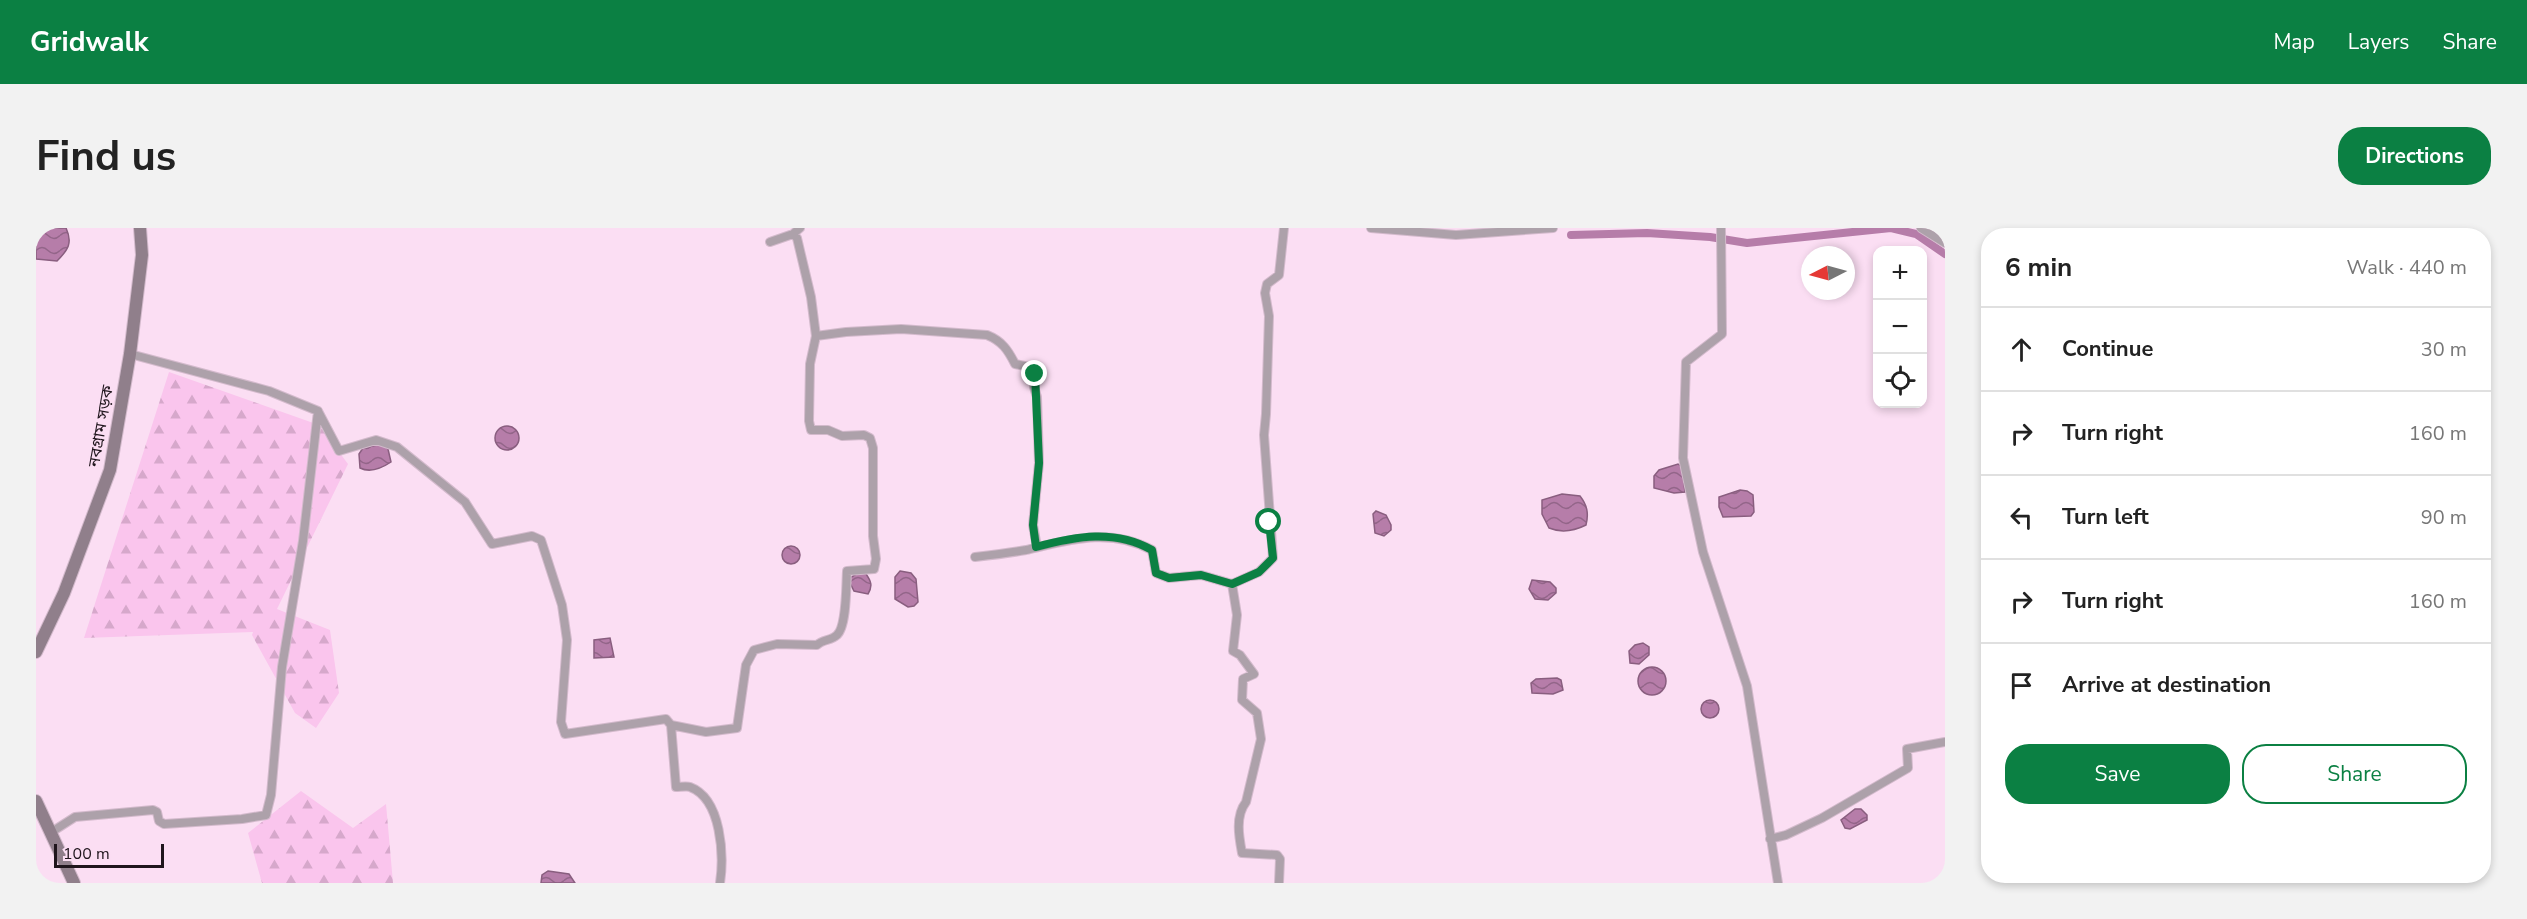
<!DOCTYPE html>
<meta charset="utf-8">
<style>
:root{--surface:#fff;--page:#f2f2f2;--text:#222;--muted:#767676;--line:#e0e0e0;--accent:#0b8043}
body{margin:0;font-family:"Nunito Sans","Noto Sans Bengali",sans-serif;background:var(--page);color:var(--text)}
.controls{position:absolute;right:18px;top:18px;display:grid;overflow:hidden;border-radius:12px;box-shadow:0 3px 9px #0003}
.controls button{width:54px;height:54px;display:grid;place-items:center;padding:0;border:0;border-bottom:2px solid var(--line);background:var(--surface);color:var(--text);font:30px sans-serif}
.compass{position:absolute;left:1765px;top:18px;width:54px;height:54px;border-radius:50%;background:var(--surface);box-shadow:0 3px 9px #0003;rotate:264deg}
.scale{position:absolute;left:18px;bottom:15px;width:110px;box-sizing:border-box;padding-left:6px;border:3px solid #1f151c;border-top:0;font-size:16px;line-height:21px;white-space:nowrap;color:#1f151c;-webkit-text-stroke:4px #fbdef3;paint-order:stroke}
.stop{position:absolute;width:18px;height:18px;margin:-14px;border:4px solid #0b8043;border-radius:50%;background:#fff}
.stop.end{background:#0b8043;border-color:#fff;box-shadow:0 2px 6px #0008}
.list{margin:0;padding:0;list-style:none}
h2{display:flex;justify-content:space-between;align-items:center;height:78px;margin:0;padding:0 24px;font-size:26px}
h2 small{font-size:20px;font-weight:400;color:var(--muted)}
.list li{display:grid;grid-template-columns:39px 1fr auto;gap:18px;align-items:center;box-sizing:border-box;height:84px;padding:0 24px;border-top:2px solid var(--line)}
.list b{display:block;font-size:22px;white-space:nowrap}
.list em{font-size:20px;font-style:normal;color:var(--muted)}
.actions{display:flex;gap:12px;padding:18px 24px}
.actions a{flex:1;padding:14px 0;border:2px solid var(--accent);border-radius:24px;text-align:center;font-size:21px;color:var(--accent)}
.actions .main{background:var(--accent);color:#fff}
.icon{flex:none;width:33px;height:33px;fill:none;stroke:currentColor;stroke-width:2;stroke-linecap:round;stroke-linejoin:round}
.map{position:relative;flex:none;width:1909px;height:655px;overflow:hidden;border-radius:24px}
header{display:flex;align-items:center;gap:36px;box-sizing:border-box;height:84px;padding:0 30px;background:var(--accent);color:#fff}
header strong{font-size:28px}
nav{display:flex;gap:33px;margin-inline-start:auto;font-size:21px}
.intro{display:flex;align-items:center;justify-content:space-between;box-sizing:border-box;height:144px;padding:0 36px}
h1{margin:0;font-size:42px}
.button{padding:15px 27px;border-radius:24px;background:var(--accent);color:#fff;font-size:21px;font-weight:700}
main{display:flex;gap:36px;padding:0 36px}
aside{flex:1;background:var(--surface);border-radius:24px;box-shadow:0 3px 9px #0003}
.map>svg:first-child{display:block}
.forest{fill:url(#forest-firs)}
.water{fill:url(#water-waves);stroke:#895e7f;stroke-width:1.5}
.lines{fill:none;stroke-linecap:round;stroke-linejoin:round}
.canal{stroke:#b67da9;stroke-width:8}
.minor-casing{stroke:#d3bacc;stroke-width:10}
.secondary-casing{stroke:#d3bacc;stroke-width:14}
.minor{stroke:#ada1aa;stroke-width:8}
.secondary{stroke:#907f8b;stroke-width:12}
.route{stroke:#0b8043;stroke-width:8}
.labels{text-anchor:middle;stroke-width:4.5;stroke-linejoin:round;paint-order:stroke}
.street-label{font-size:16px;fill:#1f151c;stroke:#fbdef3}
</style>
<header>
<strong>Gridwalk</strong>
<nav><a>Map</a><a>Layers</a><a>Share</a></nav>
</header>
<div class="intro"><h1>Find us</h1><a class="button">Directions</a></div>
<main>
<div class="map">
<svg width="1909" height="655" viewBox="0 0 1909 655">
<defs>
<pattern id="forest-firs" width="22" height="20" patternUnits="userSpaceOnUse" patternTransform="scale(1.5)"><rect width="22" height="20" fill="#fac5ed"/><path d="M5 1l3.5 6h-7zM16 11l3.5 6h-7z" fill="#d6a8cb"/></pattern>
<pattern id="water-waves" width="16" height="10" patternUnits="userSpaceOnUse" patternTransform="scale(1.5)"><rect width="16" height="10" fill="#b67da9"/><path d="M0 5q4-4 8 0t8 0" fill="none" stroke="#936589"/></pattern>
</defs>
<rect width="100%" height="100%" fill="#fbdef3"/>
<!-- forest -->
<path class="forest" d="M133,144L283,197L312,236L241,381L294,402L303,465L280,500L259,485L216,407L217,404L48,410Z
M265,563L317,600L350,576L357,655H226L212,605Z"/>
<!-- water -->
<path class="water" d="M0,0H30C37,15 32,22 21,33L0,31Z
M459 210a12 12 0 1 1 24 0a12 12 0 1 1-24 0Z
M346,216L352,221L355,234C346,240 334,245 324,240L323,226L327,220Z
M1642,236L1646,239L1649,264L1638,265L1618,260V248L1623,242Z
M1704,262L1711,263L1717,267L1718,284L1715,288L1687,289L1683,279V269Z
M1526,266L1544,268C1551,277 1553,285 1550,297C1538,303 1525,305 1513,300L1506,286V272Z
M1340,283L1350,287L1355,297V302L1348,308L1339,305L1337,286Z
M746 327a9 9 0 1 1 18 0a9 9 0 1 1-18 0Z
M864,343L875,345L880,351L882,374L878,378L872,379L859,371V349Z
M822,345L830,346C835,353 837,358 832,366L818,363L812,351Z
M1496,352L1514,354L1520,360V365L1512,372L1499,371L1493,361Z
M574,410L578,429L558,430V412Z
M1607,415L1613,419V427L1603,436L1594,435L1593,423L1599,417Z
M1602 453a14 14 0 1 1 28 0a14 14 0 1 1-28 0Z
M1521,450L1525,452L1527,462L1517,466L1496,465L1495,455L1500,451Z
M1665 481a9 9 0 1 1 18 0a9 9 0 1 1-18 0Z
M1819,581H1825L1831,587V592L1814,601L1809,600L1805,592Z
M512,643L533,646L539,655H505L506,647Z"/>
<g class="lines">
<!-- canal -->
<path class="canal" d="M1535,7L1611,5L1674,9L1711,15L1855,0L1880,6L1909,26"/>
<defs>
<path id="minor" d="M1335,0L1420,7L1517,0
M1685,0L1686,106L1650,134L1647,230L1667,324L1711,458L1742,655
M1885,0L1909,15
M757,6L764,0
M780,108L810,104L865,101L951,107C966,113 972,122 979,136L993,139L999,146L998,159L1001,169L1003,235L997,297L1001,319
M94,126L233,163L282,183L303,223L340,212L361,219L429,274L456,316L496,308L505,312L526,377L531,412L525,494L529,506L630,491L635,497L640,559C644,559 651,558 654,559C686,571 688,628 684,655
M939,329C956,327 973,325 990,322C1033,312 1074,299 1116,322L1120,345L1133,350L1165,347L1196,356L1201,387L1197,423L1204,427L1218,446L1207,451L1206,472L1221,485L1225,511L1210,574C1199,588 1203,609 1206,625L1241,627L1244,631L1243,655
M1196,356L1223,344L1237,330L1228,207L1230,186L1233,88L1229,65L1231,56L1243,47L1248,0
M635,497L670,504L701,500L710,437L718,422L741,416L781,417C787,411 795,413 801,407C811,398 810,357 811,343L838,341L840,331L837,308V220L834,210L828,207L806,208L792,202H775L773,193L774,136L780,108L775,69L761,10L757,6L734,14
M14,605L39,589L117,582L121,584L123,593L128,596L206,591L230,587L235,567L246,439L267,313L282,183
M1734,611L1750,607L1786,590L1872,540L1871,521L1909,514"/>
<path id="secondary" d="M0,424L28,365L74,242L94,126L106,27L104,0
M0,573L38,655"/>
</defs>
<!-- minor casing -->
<use href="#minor" class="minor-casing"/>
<!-- secondary casing -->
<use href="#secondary" class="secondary-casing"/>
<!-- minor -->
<use href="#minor" class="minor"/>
<!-- secondary -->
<use href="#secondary" class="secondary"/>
</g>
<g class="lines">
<!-- route -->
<path class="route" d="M999,146L1003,235L997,297L1000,319C1040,308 1079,301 1116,322L1120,345L1133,350L1165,347L1196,356L1223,344L1237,330L1233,294"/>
</g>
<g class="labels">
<!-- street labels -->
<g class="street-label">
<text transform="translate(64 198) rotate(-80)" y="6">নবগ্রাম সড়ক</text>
</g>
</g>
</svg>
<div class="controls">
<button>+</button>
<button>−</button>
<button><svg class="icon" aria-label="locate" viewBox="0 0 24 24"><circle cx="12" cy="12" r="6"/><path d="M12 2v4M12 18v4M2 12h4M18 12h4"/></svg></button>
</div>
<svg class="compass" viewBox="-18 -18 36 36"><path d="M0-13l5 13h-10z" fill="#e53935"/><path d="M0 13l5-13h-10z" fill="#767676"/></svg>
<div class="scale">100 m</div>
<div class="stop" style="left:1233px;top:294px"></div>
<div class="stop end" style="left:999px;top:146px"></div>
</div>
<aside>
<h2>6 min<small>Walk · 440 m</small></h2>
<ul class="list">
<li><svg class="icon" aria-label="ahead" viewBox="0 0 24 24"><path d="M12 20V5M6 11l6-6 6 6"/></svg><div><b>Continue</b></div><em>30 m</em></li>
<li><svg class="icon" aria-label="right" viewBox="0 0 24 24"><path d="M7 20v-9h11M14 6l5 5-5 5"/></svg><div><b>Turn right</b></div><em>160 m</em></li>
<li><svg class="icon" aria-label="left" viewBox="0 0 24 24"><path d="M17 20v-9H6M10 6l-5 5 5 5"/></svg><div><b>Turn left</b></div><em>90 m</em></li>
<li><svg class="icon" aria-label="right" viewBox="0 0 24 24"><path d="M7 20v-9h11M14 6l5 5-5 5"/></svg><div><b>Turn right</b></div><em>160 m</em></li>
<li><svg class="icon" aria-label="arrive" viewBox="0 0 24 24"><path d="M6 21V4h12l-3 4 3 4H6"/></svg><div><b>Arrive at destination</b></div></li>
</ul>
<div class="actions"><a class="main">Save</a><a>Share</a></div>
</aside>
</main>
